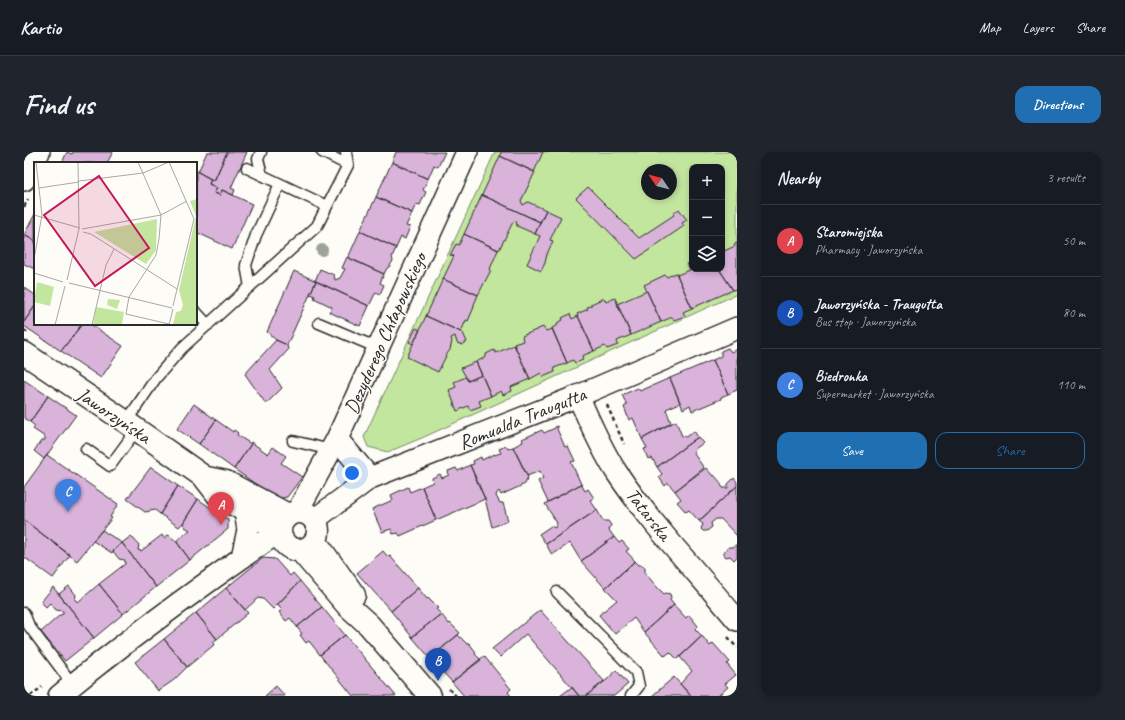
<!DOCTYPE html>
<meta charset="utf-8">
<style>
:root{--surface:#171b24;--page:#20242c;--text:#f1f3f6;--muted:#9ea1a6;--line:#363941;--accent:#1f6fb2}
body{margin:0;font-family:Caveat,sans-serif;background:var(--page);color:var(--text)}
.controls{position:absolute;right:12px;top:12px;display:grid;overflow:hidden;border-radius:8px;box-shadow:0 2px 6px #0003}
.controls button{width:36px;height:36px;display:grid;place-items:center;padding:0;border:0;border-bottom:1px solid var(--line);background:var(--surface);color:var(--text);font:20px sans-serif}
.compass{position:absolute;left:617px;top:12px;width:36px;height:36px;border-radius:50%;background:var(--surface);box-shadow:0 2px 6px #0003;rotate:305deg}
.you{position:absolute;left:328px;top:321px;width:14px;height:14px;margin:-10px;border:3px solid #fff;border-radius:50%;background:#1a73e8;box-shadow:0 0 0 6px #1a73e833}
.badge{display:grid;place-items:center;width:26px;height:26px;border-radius:50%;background:var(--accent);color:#fff;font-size:13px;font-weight:700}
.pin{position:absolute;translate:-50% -33px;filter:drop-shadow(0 1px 2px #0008)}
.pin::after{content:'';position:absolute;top:21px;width:14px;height:12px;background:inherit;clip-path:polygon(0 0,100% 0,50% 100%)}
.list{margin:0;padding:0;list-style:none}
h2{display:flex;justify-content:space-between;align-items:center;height:52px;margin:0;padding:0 16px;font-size:17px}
h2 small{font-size:13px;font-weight:400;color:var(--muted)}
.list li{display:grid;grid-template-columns:26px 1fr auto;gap:12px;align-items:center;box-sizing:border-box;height:72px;padding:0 16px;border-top:1px solid var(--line)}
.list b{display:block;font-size:15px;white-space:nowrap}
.list p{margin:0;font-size:13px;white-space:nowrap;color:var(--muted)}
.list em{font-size:13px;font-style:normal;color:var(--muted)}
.actions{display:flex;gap:8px;padding:12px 16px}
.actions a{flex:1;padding:9px 0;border:1px solid var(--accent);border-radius:12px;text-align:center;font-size:14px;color:var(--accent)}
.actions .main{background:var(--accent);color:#fff}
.icon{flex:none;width:22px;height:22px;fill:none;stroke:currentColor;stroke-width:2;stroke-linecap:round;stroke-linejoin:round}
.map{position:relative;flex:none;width:713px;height:544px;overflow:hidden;border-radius:12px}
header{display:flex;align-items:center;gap:24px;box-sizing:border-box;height:56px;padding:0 20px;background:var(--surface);border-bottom:1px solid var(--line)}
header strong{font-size:19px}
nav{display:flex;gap:22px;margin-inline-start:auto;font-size:14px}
.intro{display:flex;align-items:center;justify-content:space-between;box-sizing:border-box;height:96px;padding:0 24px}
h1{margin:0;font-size:28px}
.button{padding:10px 18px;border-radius:12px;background:var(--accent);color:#fff;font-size:14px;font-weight:700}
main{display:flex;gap:24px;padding:0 24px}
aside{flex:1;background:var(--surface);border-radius:12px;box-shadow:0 2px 6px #0003}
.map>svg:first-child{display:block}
.green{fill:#c3e69f;stroke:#778865;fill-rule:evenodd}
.building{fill:#dab3db;stroke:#2b2b2b}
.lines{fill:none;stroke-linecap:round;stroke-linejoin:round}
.lane-casing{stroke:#2b2b2b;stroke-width:13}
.street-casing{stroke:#2b2b2b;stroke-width:24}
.secondary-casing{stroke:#2b2b2b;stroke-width:25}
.path{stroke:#2b2b2b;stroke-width:2.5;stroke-dasharray:4 3;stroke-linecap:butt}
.lane{stroke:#fdfcf7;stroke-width:10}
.street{stroke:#fdfcf7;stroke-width:21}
.secondary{stroke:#fdfcf7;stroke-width:22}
.tree{fill:#9ea397}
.labels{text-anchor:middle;stroke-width:3;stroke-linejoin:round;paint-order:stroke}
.street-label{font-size:20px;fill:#2b2b2b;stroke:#fdfcf7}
.inset-road{fill:none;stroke:#a9a8a5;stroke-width:1}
.view{fill:#c2185b;fill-opacity:0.15;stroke:#c2185b;stroke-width:2}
.inset-edge{fill:none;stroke:#2b2b2b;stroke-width:2}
</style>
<header>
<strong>Kartio</strong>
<nav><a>Map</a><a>Layers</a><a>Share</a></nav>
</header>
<div class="intro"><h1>Find us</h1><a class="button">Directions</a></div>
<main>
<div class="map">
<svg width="713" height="544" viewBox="0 0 713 544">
<rect width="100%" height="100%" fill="#fdfcf7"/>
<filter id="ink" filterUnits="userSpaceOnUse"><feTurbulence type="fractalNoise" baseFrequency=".025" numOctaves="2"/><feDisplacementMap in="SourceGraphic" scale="8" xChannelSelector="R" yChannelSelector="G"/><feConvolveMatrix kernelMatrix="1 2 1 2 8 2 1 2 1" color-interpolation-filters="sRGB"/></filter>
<g filter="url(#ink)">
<!-- green -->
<path class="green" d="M471,0H713V142L400,285L364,300L344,295L340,285ZM668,15H698V117H668ZM623,18H647V42H623Z"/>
<!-- building -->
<path class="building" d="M43,0L48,2L49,0H89L83,11H38Z
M183,0H203L190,29L174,20Z
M203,0H223L207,36L211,38L209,43L198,38L196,43L190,41L193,36L185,32L187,27L190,29Z
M372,0H421L414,15L410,13L404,27L368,10Z
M477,0H519L510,20L476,4Z
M476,4L511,20L497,49L499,53L504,50L522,58L516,70L458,43Z
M368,10L404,27L399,38L402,40L396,53L392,52L388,61L352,45Z
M172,19L187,27L185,32L193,36L190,41L196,43L198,38L228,52L208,97L172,80Z
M564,35L615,86L650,63L649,62L655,57L663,68L658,71L660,74L612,107L552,46Z
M458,43L516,70L511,82L493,74L492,69L489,70L475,98L440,82Z
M352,45L388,61L382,74L386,75L381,87L377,85L372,96L336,79Z
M522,58L537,65L526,88L529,89L523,102L521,111L517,119L503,112L516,84L511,82Z
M11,62V89L0,83Z
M336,79L372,96L368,105L369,109L365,115L363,116L360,122L324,106Z
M440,82L474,98L466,117L467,118L454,143L419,127L430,104L426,103L432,92L435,93Z
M0,83L11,89V117L0,112Z
M713,91V137L709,138L695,117H698V100L711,94L710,92Z
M323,105L360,122L356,131L360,133L356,142L352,140L345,154L291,129L296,117L310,123L311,128L316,126L321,117L318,116Z
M668,110V117H695L709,138L668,156L653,123L666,118L663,112Z
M270,119L292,129L263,193L252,188L243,180Z
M652,121L668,156L659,160L661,164L650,168L648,165L637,170L620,133L641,123L643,125Z
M419,127L454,143L449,155H450L444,169L442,168L437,180L402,164Z
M292,129L345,154L336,174L305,160L308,155L290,146L291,144L286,142Z
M0,135L11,143V154L0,170Z
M623,139L637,170L607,183L593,152Z
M580,146L582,150L591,146L607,183L593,189L594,193L583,197L581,194L570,199L553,162L564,157L563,155L567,154V152Z
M11,154V172H58L37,199L0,174V170Z
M546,162L548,167L554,164L570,199L558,204L559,208L551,211L549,208L543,211L528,176L534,173L533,171L539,168L538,166Z
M402,164L439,181L443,190L439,192V193L433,191L431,184L427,186L428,189L426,198L423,202L414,220L383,205Z
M58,172H66L99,194L77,226L37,199Z
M519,175L522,179L528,177L543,211L530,216L531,220L519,225L517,221L506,227L490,192L499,189L498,184Z
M392,176L396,178L389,192L385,190Z
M252,188L263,193L264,198L246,218L258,236L242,252L221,222Z
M490,193L506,227L487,235L488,239L479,243L477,239L467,244L452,210L462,205V202L470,198L472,201Z
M704,196L707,200L713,197V238L704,242L689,208L697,204V199Z
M689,208L704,242L697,245V247L668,259L666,253L659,257L646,226Z
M452,210L458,223L444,229L437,216Z
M458,223L467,244L455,249L457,254L446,258L444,254L433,259L425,238L432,235L430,230L442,225L444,229Z
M646,226L656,251L642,257L647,271L618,287L609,266L605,268L600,255L603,253L598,243L614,236L616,239Z
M0,228L24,244L6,270L0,266Z
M24,244L52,263L20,307L10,299L17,289L21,288V285L9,277L11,274L6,270Z
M170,252L192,268L175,292L153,277Z
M192,268L209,280L210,278L214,281L213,283L227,292L210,317L175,292Z
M652,269L658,284L662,285L670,279L674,285L633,315L628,306L624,307L620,297L623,296L618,287Z
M532,274L534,275L533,277L541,295L544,294L551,309L547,310L557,332L524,350L514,329L519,326L516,319L503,324L489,295L499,290L498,287L518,278L520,281L531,276Z
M674,285L679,291L671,297L670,302L680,316L651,339L644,331L641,334L635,325L638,322L633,315Z
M227,290L244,302L249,295L262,304L257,311L278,325L263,345L253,347L210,317L227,292Z
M482,294L484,297L489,295L504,325L501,332L477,343L475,339L473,341L472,344L476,351H479L484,369L468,375L461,347L446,313L450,312L449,309L457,305L458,308L470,302V303L477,301L475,297Z
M23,303L94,352L86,365L88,366L53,409L0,368V335Z
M446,313L461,347L412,368L398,335L409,330L408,326L416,322L418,326L425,323L424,319L432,316L434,319Z
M127,315L154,334L136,362L131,358L121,360L103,347Z
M682,316L689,324L690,323L697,331V333L699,336H704V332L710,326L713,330V334L675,369L665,358L662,360L653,350L657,347L651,339Z
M557,332L561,339L564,337L570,346L566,348L573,358L522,392L515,382L527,374L531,376L533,371L521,352Z
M154,334L174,347L159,371L155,375L136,362Z
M713,334V384L697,367H692L687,371L688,375L683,379H679L677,377L679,372L675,369Z
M384,335L386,340L398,335L412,368L376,384L374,381L369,382L367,377L358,380L348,357L369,348L367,343Z
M174,347L204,368V377L166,408L152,389L166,378L161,375L159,371Z
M573,358L579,369H584L587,373L585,378L590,385L557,409L546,391L528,403L522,392Z
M0,368L46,403L29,426L0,405Z
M78,378L98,391L89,399L88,401L69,389Z
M138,383L140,386L144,383L146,384L152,389L166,408L132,435L98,391L107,384L115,393L114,398L117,399Z
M590,385L595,391L598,389L605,397L602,399L611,409L581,436L557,409Z
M98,391L132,435L99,462L75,432L101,412V408L95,407L89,399Z
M713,392V405L710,408L706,404L702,405L700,403V399L705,395H709Z
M359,399L364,405L366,404L394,436L367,459L333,421Z
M239,406L251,407L266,424L269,421L276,429L249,457L239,447L234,446L221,458L202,436Z
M611,409L615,413H618L621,415V421L633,435L640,442L642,441L646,442L647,445L646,448L650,453L620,480L610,466L591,482L575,463L593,448L581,436Z
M276,429L298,455L273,475L266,466L262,469L255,460L258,458L254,452Z
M75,432L99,462L70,486L35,442L45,434L52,443L51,448L54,450Z
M29,435L70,486L41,509L17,480L36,463L39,462V459L32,458L26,451L22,455L17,450Z
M202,436L224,461L193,487L172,461Z
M394,436L403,447L404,446L414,456L412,457L417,462L388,485L367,459Z
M650,453L662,466L665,463L674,474L671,477L678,484L653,507L646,500L641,504L620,480Z
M298,455L321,483L296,503L285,489L282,491L276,483L278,482L273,475Z
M516,458L580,529L562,544H555L502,482L476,505L468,497Z
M172,461L193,487L189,490L191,492L163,515L140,487Z
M417,462L425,472L426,471L436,481L406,506L388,485Z
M321,483L372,544H329L296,503Z
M434,483L443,492L445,491L452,500L451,502L457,508L428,530L406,506Z
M678,484L686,494L689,491L706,510L703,512L712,523L701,532L704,535L694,544H667L656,532L668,519L656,505Z
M140,487L163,515L150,528L134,539L111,510Z
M460,504L487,537L484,540L487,544H440L428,530Z
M592,518L604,532L590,544H562L585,526Z
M650,525L667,544H628Z
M252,534L261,544H241Z
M548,535L555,544H536Z"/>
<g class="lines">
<defs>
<path id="lane" d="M237,0L234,7L238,23
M298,0L324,13
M303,54L324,13L322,0
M226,135L222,113L232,83L256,32
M172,160L184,173
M295,171L354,196
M102,270L132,226L158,196L293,74L303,54L223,16
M269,289L307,298
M62,297L86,314L113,277
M533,440L612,520L615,534L607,544
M0,461L5,474L49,533"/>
<path id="street" d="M0,28L15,0
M554,244C566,270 577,297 593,321C627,372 673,420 713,468
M313,287L346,326
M273,360L313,287L443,0
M290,368L346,326L554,244L713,176
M218,405L224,378L221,359
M35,544C105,486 181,431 256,379"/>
<path id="secondary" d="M0,201L102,270L180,325L194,343L256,379
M183,326L202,330L264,363
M256 379a19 19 0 1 1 38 0a19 19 0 1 1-38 0Z
M291,389L330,443
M276,398L323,453L345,473L406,544"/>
</defs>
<!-- lane casing -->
<use href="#lane" class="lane-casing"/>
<!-- street casing -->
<use href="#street" class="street-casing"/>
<!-- secondary casing -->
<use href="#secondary" class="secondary-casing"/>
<!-- path -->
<path class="path" d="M0,55L4,47
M0,178L5,182
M583,253L600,292
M704,485L713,496
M425,537L432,544
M0,541L6,544
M6,544L18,535"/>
<!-- lane -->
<use href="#lane" class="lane"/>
<!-- street -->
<use href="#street" class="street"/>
<!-- secondary -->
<use href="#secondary" class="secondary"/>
</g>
<!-- trees -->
<circle class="tree" cx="298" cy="98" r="6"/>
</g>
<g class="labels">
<!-- street labels -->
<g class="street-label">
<text transform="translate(361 181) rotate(-66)" y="7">Dezyderego Chłapowskiego</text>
<text transform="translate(90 263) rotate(34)" y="7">Jaworzyńska</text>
<text transform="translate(498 266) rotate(-22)" y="7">Romualda Traugutta</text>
<text transform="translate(625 362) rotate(52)" y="7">Tatarska</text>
</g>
</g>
<!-- overview -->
<g transform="translate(10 10)">
<rect width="163" height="163" fill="#fdfcf7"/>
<path d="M163,37V163H139L142,150L147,149L149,143L145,128L162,54L156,39ZM123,57L122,88L112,102L60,70ZM3,120L20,125L16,144L0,140ZM74,137L86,138L83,147L73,143ZM62,145L90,150L88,162L93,163H59Z" fill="#c3e69f"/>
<path class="inset-road" d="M104,0L127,53L125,77L122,93L95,135L92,152L135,162M135,0L160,57L139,144M45,19L109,11L135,0M5,26L45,20M0,53L46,66M48,67L127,53L153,39M49,70L57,72L143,127M0,97L8,53L2,0M0,111L29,120M33,118L45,67L44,0M35,121L138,146M21,163L31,124M58,163L72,103L80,87M135,163L139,147"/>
<path class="view" d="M65,14L115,86L61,124L10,53Z"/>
<rect width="163" height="163" class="inset-edge"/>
</g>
</svg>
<div class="controls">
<button>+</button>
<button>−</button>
<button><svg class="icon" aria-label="layers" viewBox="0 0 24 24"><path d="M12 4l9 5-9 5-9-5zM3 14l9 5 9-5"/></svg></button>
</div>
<svg class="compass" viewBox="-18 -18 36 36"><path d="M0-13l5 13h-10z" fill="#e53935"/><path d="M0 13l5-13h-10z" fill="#9ea1a6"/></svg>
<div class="you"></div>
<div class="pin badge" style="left:197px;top:373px;background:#e0444e">A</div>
<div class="pin badge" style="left:414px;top:529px;background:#1a4fb4">B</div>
<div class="pin badge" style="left:44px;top:360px;background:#3f7fe0">C</div>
</div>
<aside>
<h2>Nearby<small>3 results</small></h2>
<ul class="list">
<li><span class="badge" style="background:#e0444e">A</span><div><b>Staromiejska</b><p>Pharmacy · Jaworzyńska</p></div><em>50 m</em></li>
<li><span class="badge" style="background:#1a4fb4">B</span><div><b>Jaworzyńska - Traugutta</b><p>Bus stop · Jaworzyńska</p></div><em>80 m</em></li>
<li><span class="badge" style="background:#3f7fe0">C</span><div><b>Biedronka</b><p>Supermarket · Jaworzyńska</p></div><em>110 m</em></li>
</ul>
<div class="actions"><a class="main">Save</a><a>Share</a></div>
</aside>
</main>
